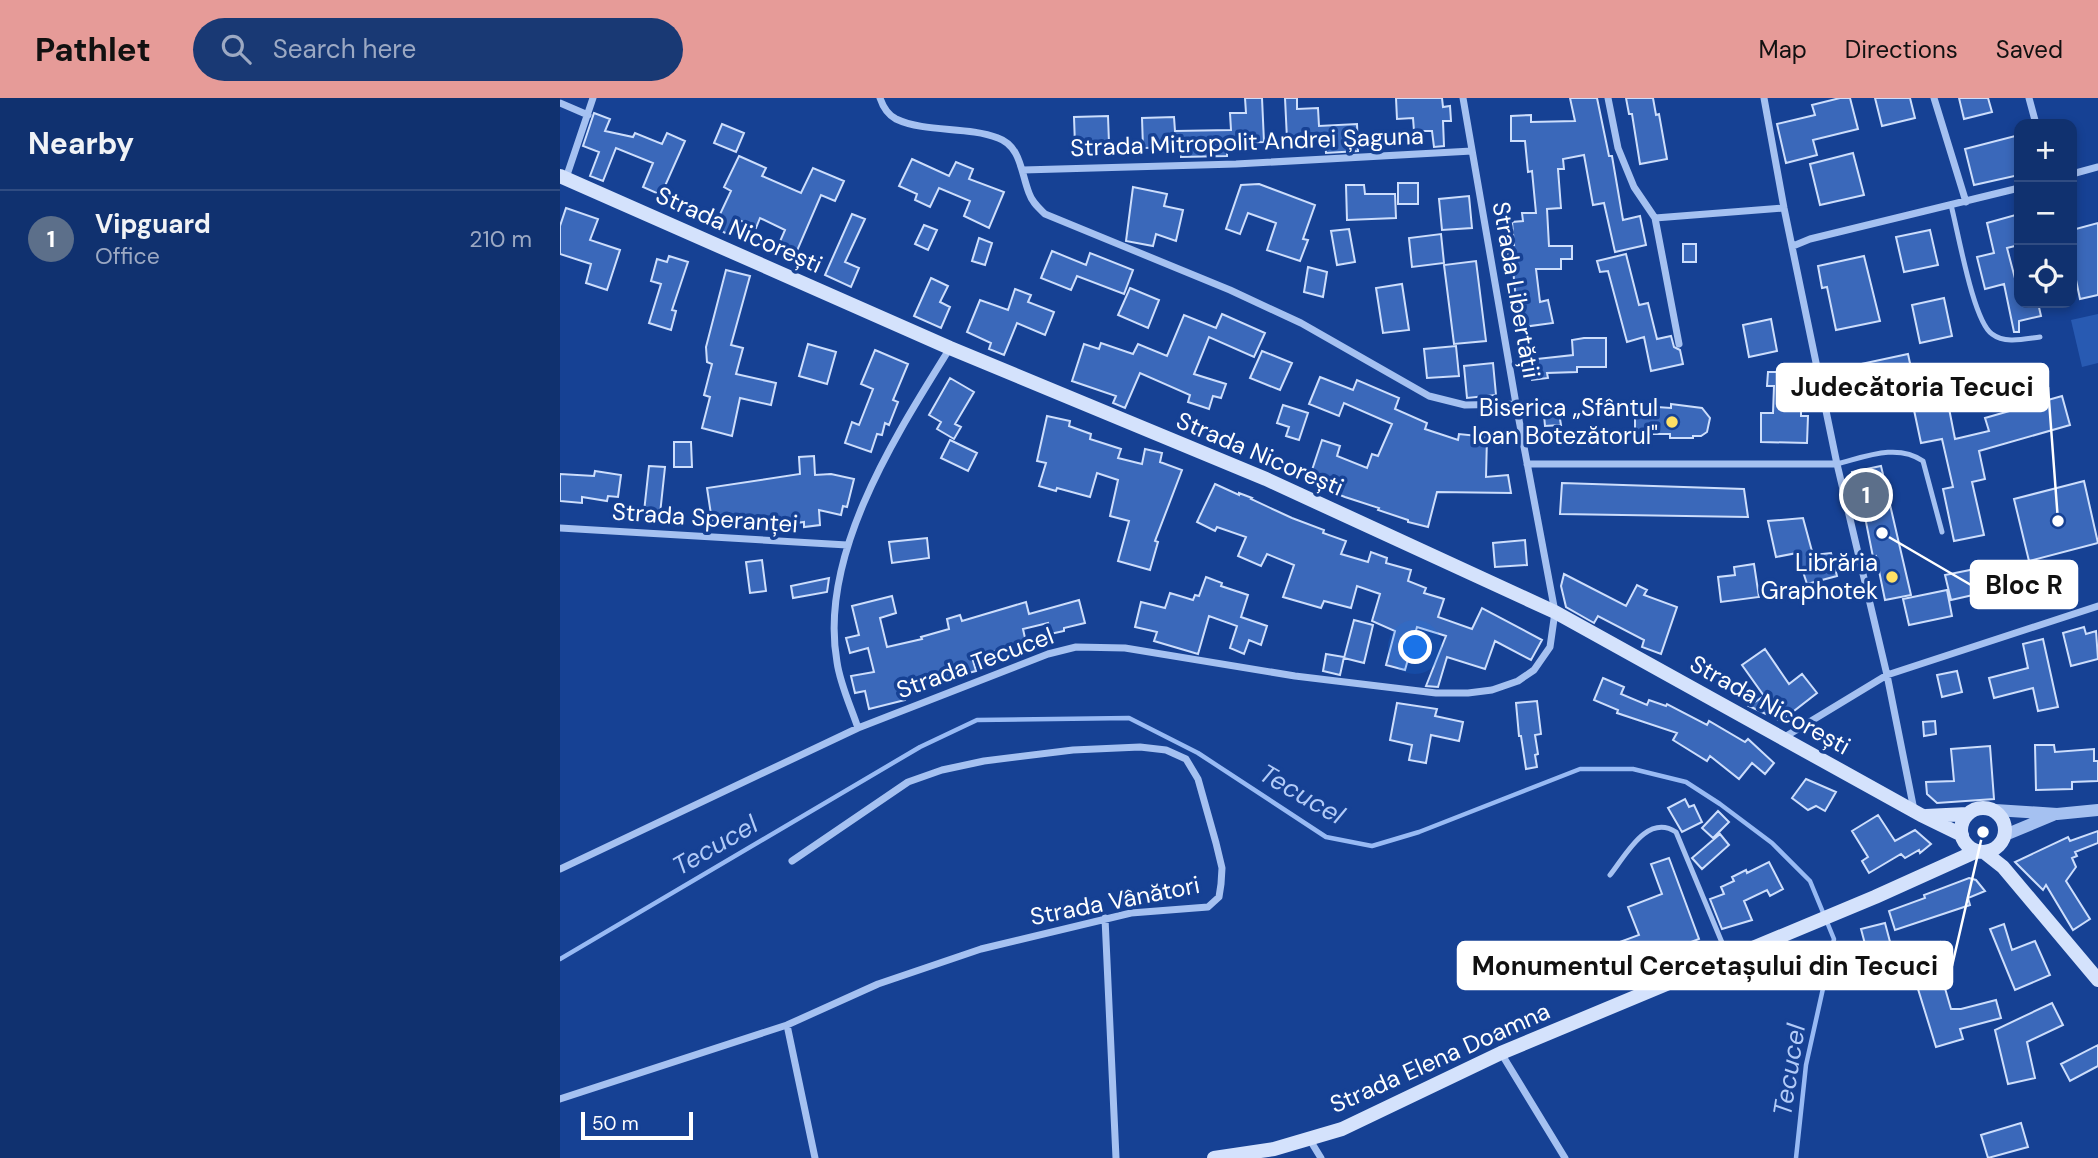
<!DOCTYPE html>
<meta charset="utf-8">
<style>
:root{--surface:#10316f;--page:#193974;--text:#f1f3f6;--muted:#9ca9c3;--line:#304c82;--accent:#e69b98}
body{margin:0;font-family:"DM Sans",sans-serif;background:var(--page);color:var(--text)}
.controls{position:absolute;right:21px;top:21px;display:grid;overflow:hidden;border-radius:14px;box-shadow:0 4px 10px #0003}
.controls button{width:63px;height:63px;display:grid;place-items:center;padding:0;border:0;border-bottom:2px solid var(--line);background:var(--surface);color:var(--text);font:35px sans-serif}
.scale{position:absolute;left:21px;bottom:18px;width:112px;box-sizing:border-box;padding-left:7px;border:4px solid #fff;border-top:0;font-size:19px;line-height:24px;white-space:nowrap;color:#fff;-webkit-text-stroke:5px #164194;paint-order:stroke}
.you{position:absolute;left:856px;top:550px;width:24px;height:24px;margin:-18px;border:5px solid #fff;border-radius:50%;background:#1a73e8;box-shadow:0 0 0 10px #1a73e833}
.badge{display:grid;place-items:center;width:46px;height:46px;border-radius:50%;background:var(--accent);color:#fff;font-size:23px;font-weight:700}
.pin{position:absolute;translate:-50% -50%;border:4px solid #fff;box-shadow:0 2px 7px #0006}
.list{margin:0;padding:0;list-style:none}
h2{display:flex;justify-content:space-between;align-items:center;height:91px;margin:0;padding:0 28px;font-size:30px}
h2 small{font-size:23px;font-weight:400;color:var(--muted)}
.list li{display:grid;grid-template-columns:46px 1fr auto;gap:21px;align-items:center;box-sizing:border-box;height:98px;padding:0 28px;border-top:2px solid var(--line)}
.list b{display:block;font-size:26px;white-space:nowrap}
.list p{margin:0;font-size:23px;white-space:nowrap;color:var(--muted)}
.list em{font-size:23px;font-style:normal;color:var(--muted)}
.icon{flex:none;width:38px;height:38px;fill:none;stroke:currentColor;stroke-width:2;stroke-linecap:round;stroke-linejoin:round}
.map{position:relative;flex:none;width:1538px;height:1060px;overflow:hidden}
header{display:flex;align-items:center;gap:42px;box-sizing:border-box;height:98px;padding:0 35px;background:var(--accent);color:#111}
header strong{font-size:33px}
nav{display:flex;gap:38px;margin-inline-start:auto;font-size:24px}
.search{width:490px;height:63px;background:var(--page);display:flex;align-items:center;gap:18px;box-sizing:border-box;padding:0 24px;border-radius:38px;color:var(--muted);font-size:26px}
main{display:flex}
aside{flex:1;background:var(--surface)}
.map>svg:first-child{display:block}
.pitch{fill:#285ab2}
.lines{fill:none;stroke-linecap:round;stroke-linejoin:round}
.stream{stroke:#98baf4;stroke-width:4.5}
.building{fill:#3a68ba;stroke:#cddefc;stroke-width:2}
.service{stroke:#a5c1f1;stroke-width:5}
.minor{stroke:#a5c1f1;stroke-width:7}
.tertiary{stroke:#a5c1f1;stroke-width:12}
.secondary{stroke:#d4e2fc;stroke-width:14}
.poi-dot{fill:#ffe065;stroke:#164194;stroke-width:2.5}
.labels{text-anchor:middle;stroke-width:7;stroke-linejoin:round;paint-order:stroke}
.street-label{font-size:24px;fill:#fff;stroke:#164194}
.poi-label{font-size:24px;fill:#fff;stroke:#164194;text-anchor:end}
.water-label{font-size:26px;font-style:italic;fill:#b2cbf8;stroke:#164194}
.leader{fill:none;stroke:#fff;stroke-width:2.5}
.callout-dot{fill:#fff;stroke:#164194;stroke-width:2.5}
.callout{fill:#fff;stroke:#fff;stroke-width:2.5}
.callout-label{font-size:26px;text-anchor:middle;font-weight:bold;fill:#111}
</style>
<header>
<strong>Pathlet</strong>
<div class="search"><svg class="icon" aria-label="search" viewBox="0 0 24 24"><circle cx="10" cy="10" r="6"/><path d="M15 15l6 6"/></svg>Search here</div>
<nav><a>Map</a><a>Directions</a><a>Saved</a></nav>
</header>
<main>
<aside>
<h2>Nearby<small></small></h2>
<ul class="list">
<li><span class="badge" style="background:#5c6f8a">1</span><div><b>Vipguard</b><p>Office</p></div><em>210 m</em></li>
</ul>
</aside>
<div class="map">
<svg width="1538" height="1060" viewBox="0 0 1538 1060">
<rect width="100%" height="100%" fill="#164194"/>
<!-- pitch -->
<path class="pitch" d="M1538,216V265L1522,269L1511,222Z"/>
<g class="lines">
<!-- stream -->
<path class="stream" d="M0,861L360,649L417,622L569,620L638,655L766,739L812,748L859,734L1020,671H1073L1126,684L1160,706L1212,745L1250,783L1274,841L1246,967L1236,1060"/>
</g>
<!-- building -->
<path class="building" d="M685,0H702L704,44L667,45V58L621,59V49L583,50L582,20L614,19L615,33L671,32L670,15H686Z
M725,0H737V11L758,10L759,28L797,26L798,53L766,55L765,40L727,41Z
M836,0H882L883,9L890,8L891,23H883L884,48L874,49L872,33H854L853,20L837,21Z
M1010,0H1037L1049,58H1052L1063,122L1080,118L1086,147L1055,154L1044,105L1033,107L1024,57L1003,61L1004,71H998L1001,110L987,111L989,148H1012V161H1001V171H976L980,204L988,202L993,225L963,229L956,202L953,171H948V147H954L952,124L963,123L962,115H976L972,73L968,74L965,43H951V18L971,17V24L1015,23Z
M1066,0H1093L1096,17L1099,16L1107,61L1080,66L1072,16H1069Z
M1280,0H1290L1298,31L1253,42L1257,57L1226,65L1217,26L1255,17L1252,7Z
M1315,0H1350L1355,20L1322,28Z
M1399,0H1428L1432,14L1404,21Z
M34,15L50,21L45,33L73,39L75,35L102,46L107,35L125,43L101,97L83,89L93,65L56,50L43,83L30,78L39,54L23,48Z
M548,18L549,45L515,47L514,19Z
M162,26L184,35L176,54L154,45Z
M1459,37V77L1414,87L1405,51Z
M1293,55L1304,97L1260,107L1250,66Z
M179,58L206,70L202,78L241,95L253,70L284,83L275,103L261,97L233,162L215,155L225,132L200,120L196,130L177,121L169,137L154,129L171,93L164,89Z
M352,61L389,78L396,64L413,71L409,81L444,94L429,130L404,118L410,103L379,90L370,109L355,102L357,96L339,88Z
M838,85H858V106H838Z
M699,86L755,107L743,141L748,142L740,163L707,152L716,125L688,115L680,136L666,131L681,87Z
M786,87H804L805,96H835L836,120L787,122Z
M573,89L607,96L604,108L623,112L616,143L596,136L593,148L566,143Z
M909,98L912,130L882,132L879,101Z
M6,110L38,121L30,142L60,152L47,192L26,185L31,166L0,156V128Z
M292,116L305,121L285,164L299,170L291,189L265,177Z
M1459,116V147L1447,150L1457,188H1459V205H1478L1481,218L1459,223V234H1454L1444,186L1425,191L1417,159L1434,155L1427,125Z
M1538,125V197L1520,201L1512,163V132Z
M364,127L377,132L368,152L355,146Z
M789,131L795,164L777,167L771,133Z
M1370,132L1378,167L1344,174L1336,139Z
M881,136L884,165L852,169L849,140Z
M419,140L432,145L425,167L412,163Z
M1123,146H1136V164H1123Z
M492,153L526,167L530,155L573,172L564,196L517,178L511,192L481,180Z
M1066,156L1079,207L1088,205L1097,241L1111,238L1114,249L1120,252L1123,266L1091,273L1084,239L1067,244L1048,173L1040,174L1037,163Z
M109,158L128,164L112,212L116,213L111,232L89,225L101,186L91,183L97,161L107,164Z
M1304,158L1320,223L1276,232L1267,189L1262,190L1258,168Z
M916,163L926,243L894,246L884,167Z
M748,169L767,174L763,199L744,194Z
M166,172L190,178L171,247L183,250L176,276L216,285L211,307L180,300L172,338L142,330L150,299L144,297L152,266L147,264L146,249Z
M371,180L388,188L380,204L390,209L381,230L354,218Z
M842,186L849,232L823,235L816,190Z
M570,190L599,202L588,230L558,217Z
M455,191L471,197L468,204L494,214L485,237L457,225L444,257L429,251L431,245L407,234L420,202L448,212Z
M1384,200L1392,238L1360,245L1352,207Z
M662,216L705,235L694,259L649,239L634,276L666,286L661,300L653,298L649,311L628,304L630,297L580,275L565,310L553,305L556,298L512,283L524,246L539,251L541,245L573,256L578,246L607,258L624,217L656,230Z
M1211,221L1217,253L1189,259L1183,227Z
M1024,240H1046V269H1017V274L987,275L988,280L972,282L967,262L1013,257L1012,242Z
M248,246L276,254L267,286L239,278Z
M896,248L899,278L867,280L864,251Z
M315,252L348,266L333,302L338,304L329,327L325,325L322,337L317,336L311,354L285,345L292,324L299,327L313,291L301,286Z
M702,253L732,265L720,292L690,280Z
M1348,256L1356,293L1308,303L1306,291L1269,299L1266,281L1302,273L1301,266Z
M933,265L936,297L907,300L904,268Z
M1208,274H1241V318H1248L1247,345L1201,344V315H1213L1214,288H1207Z
M760,279L793,292L797,282L839,300L835,311L867,325L865,331L898,342L899,336L927,339L926,379L948,377L951,395L877,394L868,429L848,424V422L818,412L819,410L785,399L772,394L773,392L748,384L762,342L780,348L777,358L807,370L812,356L818,358L832,326L784,305L779,318L749,306Z
M390,280L414,294L395,326L401,329L394,341L377,331L381,324L369,317Z
M1385,290L1395,341L1429,333L1425,320L1502,298L1510,327L1419,353L1425,381L1412,384L1424,437L1394,443L1383,391L1393,389L1382,341L1361,345L1351,298Z
M1111,306L1142,310L1150,320L1147,334L1141,338H1133V340H1110V336H1081L1075,330V314L1082,308L1111,310Z
M723,307L748,315L739,342L726,338L729,329L717,325Z
M999,315L1001,327L985,328L984,317Z
M487,318L510,323L509,328L531,336L530,341L561,351L558,360L582,366L585,351L602,355L600,364L622,372L595,443L598,444L590,472L558,463L569,423L550,418L558,382L537,375L530,399L497,390L496,393L479,388L486,365L477,363Z
M390,342L417,355L408,373L381,360Z
M114,344H131L132,369H114Z
M254,358L255,377L271,376L294,381L287,409L283,408L281,417L259,412L260,427L244,429V424L192,431L191,418L152,423L147,390L240,376L239,359Z
M89,368L105,369L100,416L84,414Z
M1321,368L1351,497L1325,502L1316,458L1313,459L1304,414L1301,415L1292,374Z
M35,373L61,377L58,399L48,398L47,403L22,399V405L0,403V376L34,378Z
M1524,383L1538,445L1469,463L1454,401Z
M1002,385L1184,391L1188,419L1000,416Z
M655,386L679,397V395L692,400L691,401L732,420L764,432L763,435L786,443L781,456L808,464L811,454L827,460L826,465L851,472L848,483L866,490L864,495L884,501L878,519L912,531L922,510L982,542L971,562L935,543L925,571L887,559L878,589L866,588L886,538L857,529L845,572L826,567L835,533L812,523L820,496L797,488L791,510L764,503L761,510L723,499L734,467L707,456L701,468L678,458L686,439L657,429L655,433L637,424Z
M1243,420L1253,457L1271,455L1277,478L1247,486L1237,455L1216,459L1208,423Z
M367,440L369,460L332,465L329,444Z
M965,442L967,467L935,469L933,445Z
M202,462L206,493L190,495L186,464Z
M1194,466L1199,499L1161,504L1158,479L1175,477L1174,469Z
M1430,468L1435,492L1391,502L1385,477Z
M1004,476L1066,508L1077,487L1087,492L1084,497L1117,509L1101,556L1082,549L1084,542L1038,518L1034,525L1006,509L1001,488Z
M646,479L662,485L661,488L688,497L681,519L707,528L701,547L689,542L684,556L670,550L677,528L649,518L638,556L594,543L597,534L575,529L581,504L605,510L610,495L633,502L635,497L639,498Z
M269,480L267,494L233,500L231,488Z
M1387,492L1392,518L1349,527L1343,501Z
M332,498L336,515L320,520L327,549L362,541L361,539L389,531L387,521L400,517L402,523L466,504L469,516L519,502L525,525L504,530V533L490,536L488,525L463,531L467,549L447,554L446,550L412,559L416,573L359,588V591L344,595L345,602L309,611L305,593L295,595L291,578L314,574L308,550L290,555L286,540L299,537L292,508Z
M794,522L813,527L804,565L784,560Z
M1524,529L1526,536L1536,533L1538,561L1511,568L1503,535Z
M1483,541L1498,609L1478,613L1473,590L1434,600L1429,580L1468,570L1463,546Z
M1205,551L1229,586L1242,576L1257,595L1221,623L1189,608L1204,598L1182,567Z
M766,556L784,559L780,577L763,573Z
M1397,573L1402,594L1382,599L1377,577Z
M1043,580L1064,589L1061,596L1087,607L1089,602L1106,608L1107,606L1147,627L1149,623L1185,644L1188,641L1214,665L1205,676L1192,665L1179,681L1150,658L1147,663L1113,642L1117,635L1057,615L1058,612L1034,602Z
M977,603L981,636L975,637L978,656L975,657L977,669L966,671L961,638H959L956,605Z
M837,605L877,611L875,618L903,624L899,643L871,637L866,665L849,662L852,647L830,642Z
M1375,623L1376,636L1364,638L1363,624Z
M1475,647H1494L1495,654L1534,651V663H1538V683L1512,684V691L1476,692Z
M1430,648L1434,701L1377,705L1367,696L1366,684L1394,683L1391,651Z
M1246,681L1276,694L1265,713L1256,708L1248,712L1232,700Z
M1125,701L1129,709L1134,707L1142,724L1122,734L1108,710Z
M1158,713L1169,724L1153,740L1142,730Z
M1318,717L1335,743L1355,732L1371,746L1360,755L1359,752L1345,760L1341,756L1309,775L1302,763L1308,759L1292,733Z
M1538,733V745L1515,754L1517,758L1512,760L1516,769L1506,783L1530,821L1513,832L1486,787L1483,792L1455,764L1508,739L1510,743Z
M1160,736L1169,747L1142,771L1132,760Z
M1109,760L1139,841L1063,870L1054,846L1079,837L1068,809L1102,796L1091,766Z
M1209,764L1223,791L1210,798L1207,792L1184,803L1192,822L1162,831L1150,801L1164,796L1161,789L1174,783L1172,779L1186,772L1187,775Z
M1409,780L1416,782L1425,793L1408,800L1410,807L1335,832L1329,813L1365,800L1364,797Z
M1325,825L1333,855L1309,861L1301,831Z
M1444,826L1452,852L1475,843L1490,877L1455,892L1430,831Z
M1380,844L1387,863L1378,866L1391,911H1401L1436,902L1441,920L1400,931L1403,941L1376,949L1353,875L1345,877L1339,858Z
M1492,905L1503,927L1467,944L1475,980L1448,986L1435,932Z
M1538,947V968L1510,983L1501,966Z
M1461,1025L1468,1049L1428,1060L1421,1037Z"/>
<g class="lines">
<!-- service -->
<path class="service" d="M1391,107C1398,133 1413,223 1432,236C1445,246 1464,241 1480,239
M1277,366C1305,359 1337,345 1363,363L1382,434
M1050,777C1066,757 1087,715 1116,734L1168,859"/>
<!-- minor -->
<path class="minor" d="M320,0C323,9 328,17 336,21C366,35 407,28 438,40C461,48 461,75 469,95C472,104 478,109 485,116L670,192L741,225L869,298L905,307L956,306
M1048,0L1058,50L1074,89L1095,120L1119,246
M1204,0L1224,110L1277,366L1327,577L1354,712
M1374,0L1406,104
M1469,0L1476,26
M0,5L28,17
M463,72L676,66L912,53
M1512,76L1538,69
M6,80L33,0
M1095,120L1224,110
M1233,148L1250,141L1459,90
M967,366H1277
M0,430L287,447
M298,630C291,609 280,586 277,564C258,457 336,337 390,250
M1223,640L1327,577L1538,508
M0,771L298,630L488,556L516,549L565,550L735,578L876,595H908L932,592L958,583L974,572L990,549L995,514L956,306L903,0
M545,820L556,1060
M227,927L255,1060
M941,955L1005,1060
M0,1001L227,927L318,886L421,851L571,815L648,809L659,799L661,786L662,770L656,745L638,681L626,661L606,652L580,649L513,652L424,663L382,672L348,684L232,763
M750,1042L761,1060"/>
<!-- tertiary -->
<path class="tertiary" d="M1435,712L1497,716L1538,712
M1445,737L1493,717"/>
<!-- secondary -->
<path class="secondary" d="M0,78L390,250L706,381L995,514L1361,717L1402,737
M1401 732a22 22 0 1 1 44 0a22 22 0 1 1-44 0Z
M1366,718L1407,716
M1424,754L1443,769L1538,882
M654,1060L714,1051L782,1031L941,955L1315,799L1417,753"/>
</g>
<!-- markers -->
<g class="poi-dot">
<circle cx="1112" cy="324" r="7"/>
<circle cx="1332" cy="479" r="7"/>
</g>
<g class="labels">
<!-- street labels -->
<g class="street-label">
<text transform="translate(687 44) rotate(-2)" y="8">Strada Mitropolit Andrei Șaguna</text>
<text transform="translate(179 132) rotate(24)" y="8">Strada Nicorești</text>
<text transform="translate(956 192) rotate(80)" y="8">Strada Libertății</text>
<text transform="translate(700 356) rotate(23)" y="8">Strada Nicorești</text>
<text transform="translate(145 420) rotate(4)" y="8">Strada Speranței</text>
<text transform="translate(415 565) rotate(-20)" y="8">Strada Tecucel</text>
<text transform="translate(1210 607) rotate(29)" y="8">Strada Nicorești</text>
<text transform="translate(555 803) rotate(-11)" y="8">Strada Vânători</text>
<text transform="translate(880 960) rotate(-24)" y="8">Strada Elena Doamna</text>
</g>
<!-- poi labels -->
<g class="poi-label">
<text x="1098" y="318">Biserica „Sfântul<tspan x="1098" dy="28">Ioan Botezătorul"</tspan></text>
<text x="1318" y="473">Librăria<tspan x="1318" dy="28">Graphotek</tspan></text>
</g>
<!-- water labels -->
<g class="water-label">
<text transform="translate(742 696) rotate(30)" y="9">Tecucel</text>
<text transform="translate(155 747) rotate(-30)" y="9">Tecucel</text>
<text transform="translate(1229 972) rotate(-81)" y="9">Tecucel</text>
</g>
</g>
<!-- callouts -->
<path class="leader" d="M1498 423L1488 289M1322 435L1411 487M1423 734L1392 868"/>
<g class="callout-dot">
<circle cx="1498" cy="423" r="7"/>
<circle cx="1322" cy="435" r="7"/>
<circle cx="1423" cy="734" r="7"/>
</g>
<g class="callout">
<rect x="1217" y="266" width="271" height="47" rx="7"/>
<rect x="1411" y="463" width="106" height="47" rx="7"/>
<rect x="898" y="844" width="494" height="47" rx="7"/>
</g>
<g class="callout-label">
<text x="1352" y="298">Judecătoria Tecuci</text>
<text x="1464" y="496">Bloc R</text>
<text x="1145" y="877">Monumentul Cercetașului din Tecuci</text>
</g>
</svg>
<div class="controls">
<button>+</button>
<button>−</button>
<button><svg class="icon" aria-label="locate" viewBox="0 0 24 24"><circle cx="12" cy="12" r="6"/><path d="M12 2v4M12 18v4M2 12h4M18 12h4"/></svg></button>
</div>
<div class="scale">50 m</div>
<div class="you"></div>
<div class="pin badge" style="left:1306px;top:397px;background:#5c6f8a">1</div>
</div>
</main>
